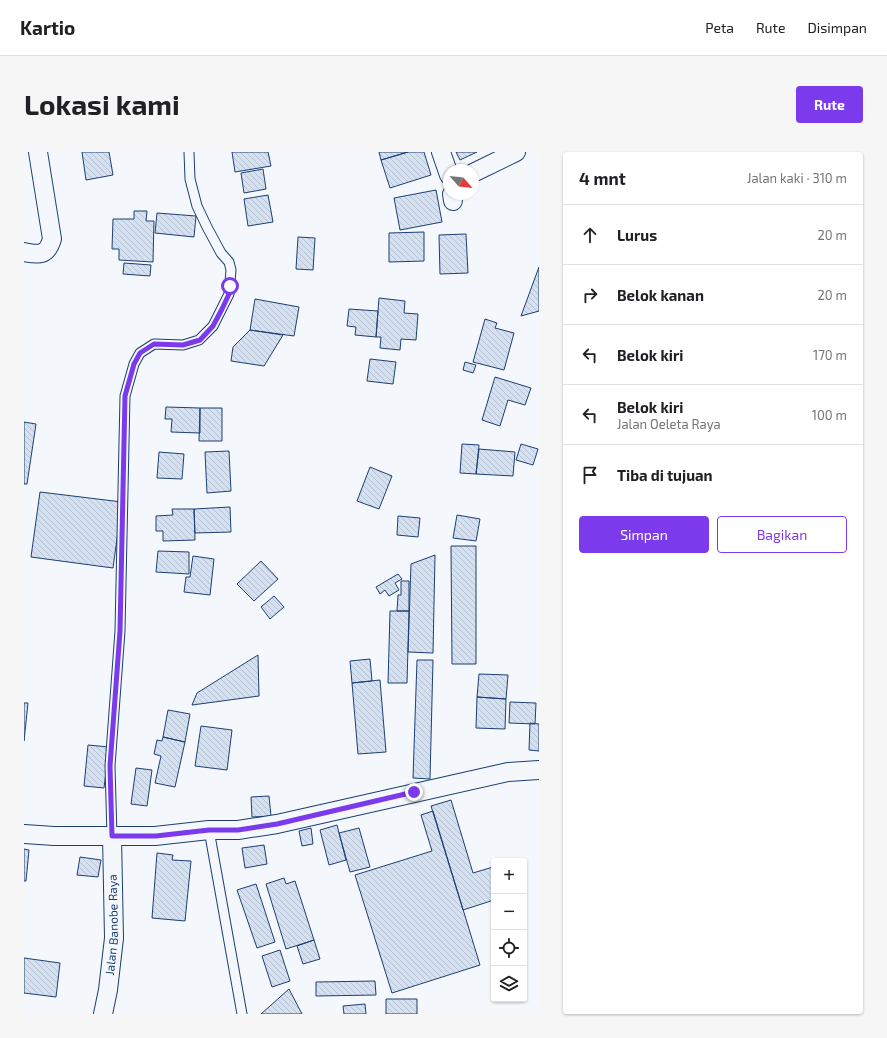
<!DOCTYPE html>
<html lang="id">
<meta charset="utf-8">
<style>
:root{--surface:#fff;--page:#f6f6f6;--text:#202124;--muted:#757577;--line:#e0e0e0;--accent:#7c3aed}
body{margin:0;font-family:"Exo 2",sans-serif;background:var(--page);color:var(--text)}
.controls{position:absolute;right:12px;bottom:12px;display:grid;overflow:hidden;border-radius:4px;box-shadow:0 1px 3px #0004}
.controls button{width:36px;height:36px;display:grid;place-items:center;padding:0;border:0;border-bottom:1px solid var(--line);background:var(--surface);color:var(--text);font:20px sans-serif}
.compass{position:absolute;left:419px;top:12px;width:36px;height:36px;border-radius:50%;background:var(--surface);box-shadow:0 1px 3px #0004;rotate:117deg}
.stop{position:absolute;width:12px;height:12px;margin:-9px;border:3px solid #7c3aed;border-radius:50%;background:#fff}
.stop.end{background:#7c3aed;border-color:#fff;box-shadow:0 1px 4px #0008}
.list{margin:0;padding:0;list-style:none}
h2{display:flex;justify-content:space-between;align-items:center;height:52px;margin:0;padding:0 16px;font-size:17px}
h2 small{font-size:13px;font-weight:400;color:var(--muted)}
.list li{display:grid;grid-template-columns:26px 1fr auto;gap:12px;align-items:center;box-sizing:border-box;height:60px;padding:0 16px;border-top:1px solid var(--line)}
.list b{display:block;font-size:15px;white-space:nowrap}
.list p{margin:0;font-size:13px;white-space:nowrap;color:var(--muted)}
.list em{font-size:13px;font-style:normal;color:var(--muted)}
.actions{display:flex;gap:8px;padding:12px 16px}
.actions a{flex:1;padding:9px 0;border:1px solid var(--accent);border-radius:4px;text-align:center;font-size:14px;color:var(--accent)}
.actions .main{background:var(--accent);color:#fff}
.icon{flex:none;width:22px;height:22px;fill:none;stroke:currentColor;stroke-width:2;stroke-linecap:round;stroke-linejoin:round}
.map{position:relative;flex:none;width:515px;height:862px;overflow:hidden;border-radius:4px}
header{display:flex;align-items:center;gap:24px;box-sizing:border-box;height:56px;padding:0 20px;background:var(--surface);border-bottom:1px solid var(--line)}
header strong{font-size:19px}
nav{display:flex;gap:22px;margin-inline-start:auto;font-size:14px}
.intro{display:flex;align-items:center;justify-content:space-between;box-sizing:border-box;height:96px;padding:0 24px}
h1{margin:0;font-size:28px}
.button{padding:10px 18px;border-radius:4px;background:var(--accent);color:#fff;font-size:14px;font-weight:700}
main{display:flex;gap:24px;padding:0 24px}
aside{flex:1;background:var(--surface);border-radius:4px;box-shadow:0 1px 3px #0004}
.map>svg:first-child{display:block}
.building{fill:url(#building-back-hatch);stroke:#1d3f73}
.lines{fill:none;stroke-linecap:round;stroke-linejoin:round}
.lane-casing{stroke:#1d3f73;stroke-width:11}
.street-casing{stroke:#1d3f73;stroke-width:20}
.lane{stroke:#f4f7fb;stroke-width:9}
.street{stroke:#f4f7fb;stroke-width:18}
.route{stroke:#7c3aed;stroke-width:5}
.labels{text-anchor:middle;stroke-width:3;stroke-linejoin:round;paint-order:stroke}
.street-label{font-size:12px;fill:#1d3f73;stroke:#f4f7fb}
</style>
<header>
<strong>Kartio</strong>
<nav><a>Peta</a><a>Rute</a><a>Disimpan</a></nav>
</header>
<div class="intro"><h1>Lokasi kami</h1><a class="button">Rute</a></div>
<main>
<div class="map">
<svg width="515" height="862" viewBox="0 0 515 862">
<defs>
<pattern id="building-back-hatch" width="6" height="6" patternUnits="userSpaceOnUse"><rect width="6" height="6" fill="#d5e0f0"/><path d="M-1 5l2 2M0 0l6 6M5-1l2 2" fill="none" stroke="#b6c1d1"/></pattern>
</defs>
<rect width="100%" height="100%" fill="#f4f7fb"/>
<!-- building -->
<path class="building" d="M58,0H85L89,23L62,28Z
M208,0H244L247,14L211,20Z
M355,0H384L357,8Z
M384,0H400L407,23L366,36L357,8Z
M432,0H453L436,8Z
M239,17L242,37L220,41L217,21Z
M412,38L418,70L376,78L370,46Z
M244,43L249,70L224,74L220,47Z
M110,59H123L122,69H130L129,110L95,108V97H88L89,67H110Z
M133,61L172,64L170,85L131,81Z
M400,80V109L365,110V81Z
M442,82L444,121L416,122L415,83Z
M274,85L291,86L289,118L272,117Z
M100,111L127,113L126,124L99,122Z
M515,115V159L497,164Z
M355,146L381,149L380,161L394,162L392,188L377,187L376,198L356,196L357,185H352Z
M231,147L275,155L270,184L226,178Z
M325,157L354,159L352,185L331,183L332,175L323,174Z
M461,167L473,171L471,176L490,181L480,218L449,210Z
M226,178L259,183L240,214L207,209L209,195Z
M346,207L372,210L369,232L343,229Z
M441,210L452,213L449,221L439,218Z
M471,225L507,236L501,253L484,248L476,274L458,268Z
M142,255L176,256V281L147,280L148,267H141Z
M176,256H198V289H175Z
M0,270L12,272L3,332H0Z
M438,292L455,293L452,322L436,321Z
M497,292L514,297L509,313L492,308Z
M455,297L491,300L489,324L452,322Z
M205,299L207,339L183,341L181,300Z
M135,300L160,302L158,327L133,326Z
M346,315L368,324L355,357L333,349Z
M16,340L98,350L89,416L7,405Z
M206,355L207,380L171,381L170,357Z
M148,357H170L171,388L139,389V379H132V364L149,363Z
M433,363L456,367L452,389L429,386Z
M374,364L396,366L394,385L373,383Z
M427,394H452V512H428Z
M134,399L165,400V422L132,420Z
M411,403L409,501L384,500L387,412Z
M169,404L190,407L186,443L160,440L162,425H166Z
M237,409L254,427L230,449L213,432Z
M374,422L378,427L371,431L375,438L365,444L361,438L356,442L352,435Z
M377,429H385V459H373L374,443H377Z
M250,444L260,455L246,467L237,455Z
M366,459H385L383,531H364Z
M234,503L235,544L168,553L173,541Z
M346,507L348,529L328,531L326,509Z
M393,508H409L406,627L389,626Z
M455,522L484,523L482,547L453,545Z
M356,528L362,600L334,602L328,531Z
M453,545L482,547L481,577L452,576Z
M486,550L512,551L511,572L485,571Z
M0,551H4L0,589Z
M144,558L166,562L161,590L139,585Z
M506,571L515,572V599L505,598Z
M177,574L208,578L203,618L171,614Z
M139,585L161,590L151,635L131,631L137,604L130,602L133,588L138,589Z
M64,593L85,595L80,636L60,634Z
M112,616L128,618L123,654L107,652Z
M245,644L247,664L228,665L227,645Z
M427,648L449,721L469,715L470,716V748L439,758L407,654Z
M409,659L456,813L368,841L331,723L408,699L397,663Z
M313,673L322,708L305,713L296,678Z
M287,676L289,692L278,694L275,679Z
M335,676L346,715L326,720L315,681Z
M240,693L243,712L221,716L218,696Z
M0,697L5,698L2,729H0Z
M133,701L149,703L148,708L167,709L161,769L128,766Z
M56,705L77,708L74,725L53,723Z
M260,726L262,732L271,729L290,788L262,797L242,732Z
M232,732L251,790L233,796L213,738Z
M290,788L296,807L279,812L273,794Z
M256,798L266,829L248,835L238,804Z
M0,806L36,811L32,845L0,841Z
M351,829L352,843L292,844V830Z
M265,837L278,862H237Z
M362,847H393V862H362Z
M341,852L342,862H320L319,854Z"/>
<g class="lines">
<defs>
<path id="lane" d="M185,678L218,862
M88,684L86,614L96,479L101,244L110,212L116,201L130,192L159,193L175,188L189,174L205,142L207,118L205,110L197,101L183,75L173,54L166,27L165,0"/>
<g id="street">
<path d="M417,0L425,23"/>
<path d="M449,21L492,0"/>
<path d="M428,42L429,49"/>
<path d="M0,100C15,103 23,104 28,87L14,0"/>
<path d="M0,682L30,684H131L185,678H214L253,672L484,620L515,618"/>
<path id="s1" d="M79,862L84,838L90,786L88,684"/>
</g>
</defs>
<!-- lane casing -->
<use href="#lane" class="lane-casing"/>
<!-- street casing -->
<use href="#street" class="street-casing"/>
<!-- lane -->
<use href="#lane" class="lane"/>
<!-- street -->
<use href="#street" class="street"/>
</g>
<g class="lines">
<!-- route -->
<path class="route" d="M206,134L205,142L198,157L189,174L176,188L159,193L130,192L116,201L110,212L101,244L96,479L86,614L88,684H132L185,678H214L253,672L390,640"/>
</g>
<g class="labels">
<!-- street labels -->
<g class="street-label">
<text dy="4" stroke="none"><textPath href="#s1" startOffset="90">Jalan Banobe Raya</textPath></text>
</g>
</g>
</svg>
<div class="controls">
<button>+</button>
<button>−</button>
<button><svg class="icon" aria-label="locate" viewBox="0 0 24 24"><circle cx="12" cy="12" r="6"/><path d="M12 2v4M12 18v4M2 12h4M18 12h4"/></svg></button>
<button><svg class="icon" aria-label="layers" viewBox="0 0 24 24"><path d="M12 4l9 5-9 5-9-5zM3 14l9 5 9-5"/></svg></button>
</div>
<svg class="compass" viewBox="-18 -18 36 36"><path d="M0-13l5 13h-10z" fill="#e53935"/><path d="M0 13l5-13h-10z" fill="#757577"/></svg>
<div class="stop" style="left:206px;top:134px"></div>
<div class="stop end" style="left:390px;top:640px"></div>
</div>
<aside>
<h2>4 mnt<small>Jalan kaki · 310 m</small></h2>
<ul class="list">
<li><svg class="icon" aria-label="ahead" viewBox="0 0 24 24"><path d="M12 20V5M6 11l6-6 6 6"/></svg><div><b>Lurus</b></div><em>20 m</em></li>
<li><svg class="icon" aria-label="right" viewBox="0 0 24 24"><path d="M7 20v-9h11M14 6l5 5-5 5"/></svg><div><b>Belok kanan</b></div><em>20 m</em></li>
<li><svg class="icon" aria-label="left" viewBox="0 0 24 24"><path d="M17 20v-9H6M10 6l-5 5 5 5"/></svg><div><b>Belok kiri</b></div><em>170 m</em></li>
<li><svg class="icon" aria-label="left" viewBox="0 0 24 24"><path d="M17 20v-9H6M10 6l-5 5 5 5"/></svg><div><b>Belok kiri</b><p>Jalan Oeleta Raya</p></div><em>100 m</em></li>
<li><svg class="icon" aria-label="arrive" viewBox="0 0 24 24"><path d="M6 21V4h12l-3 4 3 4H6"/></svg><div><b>Tiba di tujuan</b></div></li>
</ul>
<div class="actions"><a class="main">Simpan</a><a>Bagikan</a></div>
</aside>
</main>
